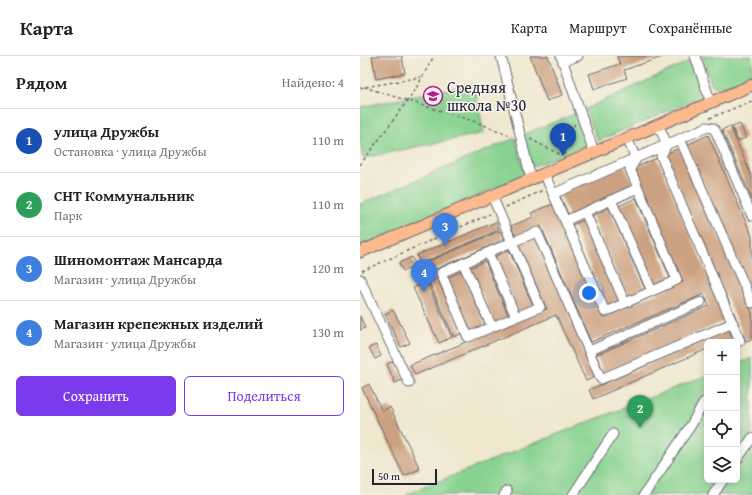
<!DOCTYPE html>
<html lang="ru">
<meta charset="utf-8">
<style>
:root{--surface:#fff;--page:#f6f6f6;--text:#222;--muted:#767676;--line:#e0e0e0;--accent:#7c3aed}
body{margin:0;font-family:"Gentium Book Plus",serif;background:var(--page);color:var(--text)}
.controls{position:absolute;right:12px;bottom:12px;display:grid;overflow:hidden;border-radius:6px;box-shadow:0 2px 10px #0003}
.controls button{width:36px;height:36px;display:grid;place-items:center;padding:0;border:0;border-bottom:1px solid var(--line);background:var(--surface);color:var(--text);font:20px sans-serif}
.scale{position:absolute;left:12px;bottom:10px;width:65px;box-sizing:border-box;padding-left:4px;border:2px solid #22223b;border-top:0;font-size:11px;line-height:14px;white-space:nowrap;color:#22223b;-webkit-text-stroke:3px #f7f3e8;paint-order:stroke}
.you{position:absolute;left:229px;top:237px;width:14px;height:14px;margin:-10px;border:3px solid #fff;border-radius:50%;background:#1a73e8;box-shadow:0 0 0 6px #1a73e833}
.badge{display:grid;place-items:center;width:26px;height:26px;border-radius:50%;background:var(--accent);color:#fff;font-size:13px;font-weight:700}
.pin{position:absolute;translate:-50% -33px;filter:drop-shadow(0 1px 2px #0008)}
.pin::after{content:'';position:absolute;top:21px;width:14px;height:12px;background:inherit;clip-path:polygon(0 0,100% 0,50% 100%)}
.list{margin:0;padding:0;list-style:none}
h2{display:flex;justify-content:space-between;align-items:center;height:52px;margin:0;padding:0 16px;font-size:17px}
h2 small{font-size:13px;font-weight:400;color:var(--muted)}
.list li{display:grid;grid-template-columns:26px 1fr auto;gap:12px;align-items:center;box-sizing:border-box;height:64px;padding:0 16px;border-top:1px solid var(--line)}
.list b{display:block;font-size:15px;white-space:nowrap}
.list p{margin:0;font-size:13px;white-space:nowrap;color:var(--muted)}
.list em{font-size:13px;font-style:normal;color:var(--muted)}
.actions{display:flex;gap:8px;padding:12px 16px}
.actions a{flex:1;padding:9px 0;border:1px solid var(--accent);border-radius:6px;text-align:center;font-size:14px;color:var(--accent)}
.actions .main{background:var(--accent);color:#fff}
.icon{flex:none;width:22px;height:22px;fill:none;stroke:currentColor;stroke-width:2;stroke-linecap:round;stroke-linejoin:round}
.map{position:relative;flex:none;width:392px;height:439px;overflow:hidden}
header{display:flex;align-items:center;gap:24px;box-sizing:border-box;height:56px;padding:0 20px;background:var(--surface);border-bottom:1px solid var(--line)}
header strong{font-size:19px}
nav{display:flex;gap:22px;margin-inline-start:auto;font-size:14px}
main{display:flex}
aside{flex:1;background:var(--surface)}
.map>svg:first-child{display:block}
.green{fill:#87d290;stroke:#547a66}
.building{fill:#cca181}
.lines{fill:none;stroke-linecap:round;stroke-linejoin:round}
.minor-casing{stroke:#6a676f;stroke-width:11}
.major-casing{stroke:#6a676f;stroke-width:13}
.path{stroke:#6a676f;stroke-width:1.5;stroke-dasharray:3 3;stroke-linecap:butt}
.minor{stroke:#fff;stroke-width:9}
.major{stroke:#fcba8e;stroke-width:11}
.labels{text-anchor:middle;stroke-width:3;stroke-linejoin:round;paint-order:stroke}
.poi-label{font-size:16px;fill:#22223b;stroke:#f7f3e8;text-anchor:start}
</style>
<header>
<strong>Карта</strong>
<nav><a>Карта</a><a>Маршрут</a><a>Сохранённые</a></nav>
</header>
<main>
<aside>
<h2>Рядом<small>Найдено: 4</small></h2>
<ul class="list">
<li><span class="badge" style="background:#1a4fb4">1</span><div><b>улица Дружбы</b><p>Остановка · улица Дружбы</p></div><em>110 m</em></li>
<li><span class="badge" style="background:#2e9e5b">2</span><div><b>СНТ Коммунальник</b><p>Парк</p></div><em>110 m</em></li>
<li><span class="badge" style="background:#3f7fe0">3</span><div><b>Шиномонтаж Мансарда</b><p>Магазин · улица Дружбы</p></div><em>120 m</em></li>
<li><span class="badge" style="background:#3f7fe0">4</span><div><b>Магазин крепежных изделий</b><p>Магазин · улица Дружбы</p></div><em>130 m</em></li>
</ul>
<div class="actions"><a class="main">Сохранить</a><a>Поделиться</a></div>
</aside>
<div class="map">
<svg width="392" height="439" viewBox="0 0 392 439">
<rect width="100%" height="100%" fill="#f7f3e8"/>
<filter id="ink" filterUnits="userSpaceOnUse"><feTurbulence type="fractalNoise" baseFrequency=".025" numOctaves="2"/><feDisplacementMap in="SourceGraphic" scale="8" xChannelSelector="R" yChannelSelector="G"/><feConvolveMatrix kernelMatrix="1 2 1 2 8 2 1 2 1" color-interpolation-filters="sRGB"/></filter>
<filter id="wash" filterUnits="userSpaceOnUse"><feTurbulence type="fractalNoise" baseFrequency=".012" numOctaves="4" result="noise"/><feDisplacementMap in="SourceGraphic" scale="16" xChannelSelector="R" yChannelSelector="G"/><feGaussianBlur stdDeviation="0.9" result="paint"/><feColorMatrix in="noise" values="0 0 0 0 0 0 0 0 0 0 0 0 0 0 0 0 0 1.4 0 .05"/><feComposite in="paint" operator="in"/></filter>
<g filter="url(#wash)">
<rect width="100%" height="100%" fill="#efe8cf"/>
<!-- green -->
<path class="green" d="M342,0H392V20L357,33L351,27Z
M332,4L344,40L238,85L225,53Z
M114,28L124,77L3,102L0,85V51Z
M217,57L227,89L171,111L162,79Z
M155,82L165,119L0,190V148Z
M392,302V439H46L54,435L347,319V424H377V308Z"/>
<g id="blocks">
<!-- building -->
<path class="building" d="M12,0H42L45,17L16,23Z
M170,0H188L202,39L187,45Z
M259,0H305L264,14L267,22L234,33L229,18L260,8L257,1Z
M380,68L386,82L378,85L372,71Z
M370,70L392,121V143L362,74Z
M348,79L392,180V238L327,89Z
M320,92L392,257V283L386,285L305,98Z
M297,102L367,264L244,317L236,299L349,250L344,238L231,286L181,170L156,181L151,170L173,161L171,157L193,148L242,261L323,226L274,112Z
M264,109L275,133L210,162L199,138Z
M276,142L311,224L294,231L259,150Z
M249,152L286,235L268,243L232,160Z
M224,164L260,246L248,251L212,169Z
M136,166L139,174L60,208L57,199Z
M140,175L144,184L64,218L60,209Z
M175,181L209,257L211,267L235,321L226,325L196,259L55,319L50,309L187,253L158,189Z
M149,194L173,250L159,256L134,201Z
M52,201L56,210L43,215L39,207Z
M125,205L149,261L135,267L110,212Z
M102,215L126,271L111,277L87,222Z
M77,222L102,277L94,281L69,226Z
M67,226L92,281L79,287L53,232Z
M33,254L50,287L41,291L25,258Z
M0,260L5,272L0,274Z
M369,274L374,284L369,286H347V293L233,343L229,334Z
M16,289L21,300L15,303L9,292Z
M34,305L44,323L35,327L27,308Z
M9,328L22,355L30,351L60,413L44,420L2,332Z"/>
</g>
</g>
<g filter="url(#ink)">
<use href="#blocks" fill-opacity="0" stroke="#6a676f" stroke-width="1"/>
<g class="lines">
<defs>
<path id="minor" d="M141,0L171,123
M201,0L234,96
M335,0L351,47
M203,5L218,0
M298,69L307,88L301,100L380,285
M320,83L392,247
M184,117L245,256L317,224L270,113L276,103L267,82
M193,138L347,71L353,72L356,76L392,160
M132,140L152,186L81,217L108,281L180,251L152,186L177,176L241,323L373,267
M251,144L292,235
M225,156L265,247
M205,165L278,132
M128,197L156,261
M103,207L132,271
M0,223L49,327
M229,295L341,246
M377,404L392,382
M144,439L147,435
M213,439L253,378
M284,439L331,369L344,346
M353,439L363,424"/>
<path id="major" d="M0,196L392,29"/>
</defs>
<!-- minor casing -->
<use href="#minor" class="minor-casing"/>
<!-- major casing -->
<use href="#major" class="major-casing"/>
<!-- path -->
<path class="path" d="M4,31L116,66L152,80
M0,32L61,21
M350,62L392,45
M170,83L201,99
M204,99L215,67
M0,109L54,36L74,0
M146,151L183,134
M2,215L130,158"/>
<!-- minor -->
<use href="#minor" class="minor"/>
<!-- major -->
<use href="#major" class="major"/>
</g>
</g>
<!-- icons -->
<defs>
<symbol id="school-ring" viewBox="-11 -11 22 22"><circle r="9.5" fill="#f7f3e8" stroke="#b5179e" stroke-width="1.5"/><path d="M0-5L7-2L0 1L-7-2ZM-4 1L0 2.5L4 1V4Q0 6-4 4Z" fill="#b5179e"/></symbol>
</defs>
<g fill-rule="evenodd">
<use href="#school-ring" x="62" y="29" width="22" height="22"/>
</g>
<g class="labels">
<!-- poi labels -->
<g class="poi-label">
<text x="87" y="37">Средняя<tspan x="87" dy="18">школа №30</tspan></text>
</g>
</g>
</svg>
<div class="controls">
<button>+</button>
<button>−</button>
<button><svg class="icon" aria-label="locate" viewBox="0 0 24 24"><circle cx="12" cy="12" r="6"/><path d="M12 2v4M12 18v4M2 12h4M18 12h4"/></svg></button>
<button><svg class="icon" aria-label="layers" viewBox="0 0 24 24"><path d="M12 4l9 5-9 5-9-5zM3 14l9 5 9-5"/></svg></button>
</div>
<div class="scale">50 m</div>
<div class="you"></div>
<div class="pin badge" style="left:203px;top:100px;background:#1a4fb4">1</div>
<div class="pin badge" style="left:280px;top:372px;background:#2e9e5b">2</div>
<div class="pin badge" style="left:85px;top:190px;background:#3f7fe0">3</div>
<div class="pin badge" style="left:64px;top:236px;background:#3f7fe0">4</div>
</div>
</main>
